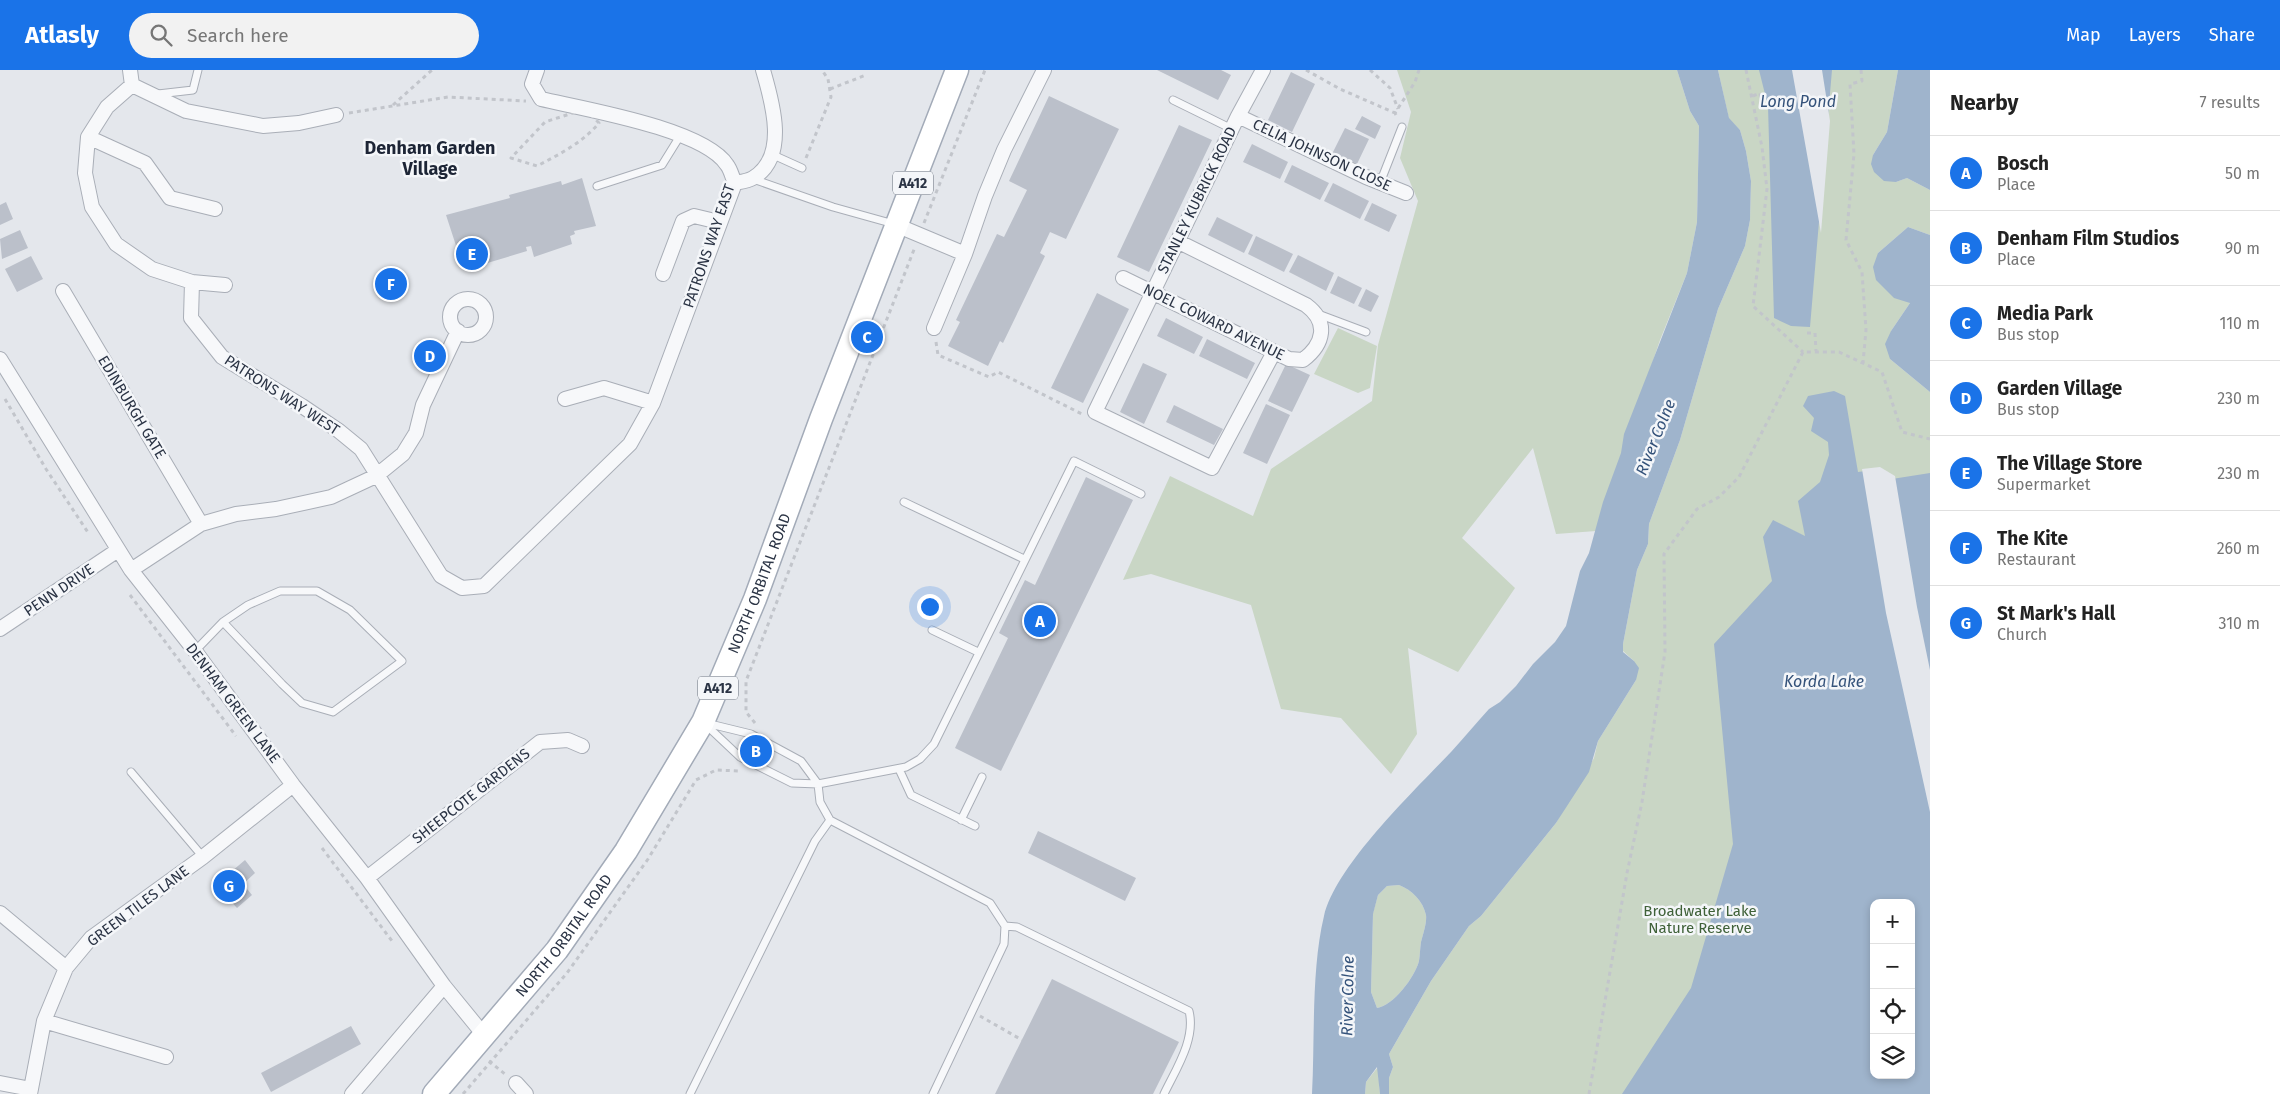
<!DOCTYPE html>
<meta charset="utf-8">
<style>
:root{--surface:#fff;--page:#f2f2f2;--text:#222;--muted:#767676;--line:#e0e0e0;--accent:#1a73e8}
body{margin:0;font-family:"Fira Sans",sans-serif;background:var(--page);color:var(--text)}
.controls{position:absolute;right:15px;bottom:15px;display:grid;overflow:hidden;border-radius:10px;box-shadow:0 2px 8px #0003}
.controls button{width:45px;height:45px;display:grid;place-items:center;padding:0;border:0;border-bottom:1px solid var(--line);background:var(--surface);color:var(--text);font:25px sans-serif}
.you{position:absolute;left:929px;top:536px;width:18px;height:18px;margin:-12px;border:4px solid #fff;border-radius:50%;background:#1a73e8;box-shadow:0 0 0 8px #1a73e833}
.badge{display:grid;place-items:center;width:32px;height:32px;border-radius:50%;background:var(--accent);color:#fff;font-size:16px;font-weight:700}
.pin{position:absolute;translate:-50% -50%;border:2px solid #fff;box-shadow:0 1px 5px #0006}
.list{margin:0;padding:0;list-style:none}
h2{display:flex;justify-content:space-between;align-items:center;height:65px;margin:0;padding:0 20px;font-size:21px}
h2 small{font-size:16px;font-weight:400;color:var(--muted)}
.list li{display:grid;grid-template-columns:32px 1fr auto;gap:15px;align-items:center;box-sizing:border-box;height:75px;padding:0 20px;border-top:1px solid var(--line)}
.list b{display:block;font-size:19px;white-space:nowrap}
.list p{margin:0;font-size:16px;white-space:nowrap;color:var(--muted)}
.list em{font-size:16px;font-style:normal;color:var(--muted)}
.icon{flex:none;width:28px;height:28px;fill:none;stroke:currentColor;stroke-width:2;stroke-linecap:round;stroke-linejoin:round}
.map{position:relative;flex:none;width:1930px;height:1024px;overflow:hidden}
header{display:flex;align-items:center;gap:30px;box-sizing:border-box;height:70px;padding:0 25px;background:var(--accent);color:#fff}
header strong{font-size:24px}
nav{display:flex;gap:28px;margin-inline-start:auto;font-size:18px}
.search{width:350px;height:45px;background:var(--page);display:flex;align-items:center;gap:12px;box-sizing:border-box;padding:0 18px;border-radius:28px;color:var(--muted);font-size:19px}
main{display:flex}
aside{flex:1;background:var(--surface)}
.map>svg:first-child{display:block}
.green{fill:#c9d6c5;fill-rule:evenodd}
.water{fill:#9fb4cc;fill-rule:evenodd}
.pier{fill:#e4e7ec}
.building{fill:#bbc0ca}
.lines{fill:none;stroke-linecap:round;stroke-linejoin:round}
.lane-casing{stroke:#a9aeb7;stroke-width:9}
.street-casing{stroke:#a9aeb7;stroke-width:16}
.primary-casing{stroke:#a3abb8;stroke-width:25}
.path{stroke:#c2c5cb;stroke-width:3;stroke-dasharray:4 4;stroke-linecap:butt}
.lane{stroke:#f7f8fa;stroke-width:7}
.street{stroke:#f7f8fa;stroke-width:14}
.primary{stroke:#fff;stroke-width:22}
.labels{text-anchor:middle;stroke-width:5;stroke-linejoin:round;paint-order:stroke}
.shield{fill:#f4f6f9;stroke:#676e7b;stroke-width:1}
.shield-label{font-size:14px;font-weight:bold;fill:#2b3445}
.street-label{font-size:15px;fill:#2b3445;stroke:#f4f6f9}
.park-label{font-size:15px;fill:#3f6138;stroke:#f4f6f9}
.water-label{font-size:16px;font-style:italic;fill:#34527a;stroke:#f4f6f9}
.quarter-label{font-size:18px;font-weight:bold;fill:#1d2536;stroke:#f4f6f9}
</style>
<header>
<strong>Atlasly</strong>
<div class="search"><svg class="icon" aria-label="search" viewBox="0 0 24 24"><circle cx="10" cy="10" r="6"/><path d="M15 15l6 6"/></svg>Search here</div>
<nav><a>Map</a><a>Layers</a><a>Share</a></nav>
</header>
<main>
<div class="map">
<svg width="1930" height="1024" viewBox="0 0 1930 1024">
<rect width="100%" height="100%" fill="#e4e7ec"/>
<!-- green -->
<path class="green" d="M1397,0H1677L1690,41L1699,56L1697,152L1687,203L1660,270L1596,461L1556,464L1533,378L1462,468L1515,518L1458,602L1408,578L1417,664L1391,704L1341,648L1281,639L1251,535L1151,504L1123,510L1170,406L1253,446L1271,399L1372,331L1378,275L1418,131L1400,88L1411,42Z
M1718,0H1898L1887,62L1873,85L1896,112L1907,108L1930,120V165L1908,157L1878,183L1910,233L1891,261L1890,289L1930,322V1024H1389V1008L1393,997L1389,984L1431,911L1469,856L1481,846L1556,753L1571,727L1594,688L1598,671L1636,610L1634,591L1623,581V574L1637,500L1648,474L1649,454L1680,370L1718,239L1745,176L1750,150L1751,111L1746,81L1740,60L1729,49ZM1874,833H1911V1005H1874Z
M1338,258L1377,276L1370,318L1358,323L1314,304Z
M1399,815C1412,820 1423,831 1426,845C1427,853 1423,864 1421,872C1420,878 1420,885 1419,891C1415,907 1393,936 1377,938L1371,922L1373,843L1378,825L1387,816Z
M1378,997L1380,1024H1365L1366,1012Z"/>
<!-- water -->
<path class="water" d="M1677,0H1718L1729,48L1740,60L1746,81L1751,111L1750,150L1745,176L1718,239L1680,370L1649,454L1648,474L1637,500L1623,574V582L1634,591L1639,598L1636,610L1598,671L1589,702L1556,753L1481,846L1469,856L1431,911L1389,984L1393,997L1389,1008V1024H1380L1377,997L1366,1012L1365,1024H1312C1315,968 1311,900 1324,846C1336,795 1415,720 1451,682C1464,668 1476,653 1489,639L1500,632L1516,616L1533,594L1555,572L1566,556L1580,501L1589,483L1603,432L1621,383L1624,364L1687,203L1697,152L1699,56L1690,41ZM1399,815C1412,820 1423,831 1426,845C1427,853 1423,864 1421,872C1420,878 1420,885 1419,891C1415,907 1393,936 1377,938L1371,922L1373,844L1378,825L1387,816Z
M1759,0H1832L1810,257L1791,256L1774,248L1768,36Z
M1898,0H1930V120L1907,108L1896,112L1884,111L1874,102L1871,94L1873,85L1887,62Z
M1908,157L1930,165V322L1890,289L1885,274L1891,261L1910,233L1894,228L1876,210L1873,197L1878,183Z
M1834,321L1845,326L1858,402L1880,399L1892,409L1930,403V1024H1622L1691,918L1733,774L1714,574L1772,511L1763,467L1773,450L1805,466L1798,431L1820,412L1829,385L1828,372L1811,361L1814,348L1803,336L1808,326ZM1874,833H1911V1005H1874Z"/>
<!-- pier -->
<path class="pier" d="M1792,0H1822L1830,51L1821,163Z
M1880,397L1895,406L1917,537L1930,600V742L1886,543L1862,399Z"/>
<!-- building -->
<path class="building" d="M1157,0H1221L1231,5L1218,30Z
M1291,2L1315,14L1292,62L1268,50Z
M1049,26L1119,59L1066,169L1050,162L1040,183L1045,186L1003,273L1000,271L988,296L948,276L960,252L956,250L997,164L1004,167L1027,120L1009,111Z
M1362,46L1381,56L1375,69L1355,59Z
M1179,55L1212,70L1149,202L1117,187Z
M1345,58L1369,69L1357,94L1333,82Z
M1252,74L1288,92L1280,109L1243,92Z
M1292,95L1329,113L1320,130L1284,112Z
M582,108L596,156L574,161L575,164L570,166L572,174L534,187L531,176L526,177L527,181L464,200L446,145L510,128L509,125L561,111L562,115Z
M1333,113L1369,131L1360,149L1324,131Z
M6,132L13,149L0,155V135Z
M1372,133L1397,145L1389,162L1364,150Z
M1217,147L1253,165L1244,183L1208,165Z
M20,160L28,178L2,189L0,169Z
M1256,166L1293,184L1284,202L1248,184Z
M1298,185L1334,203L1326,221L1289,202Z
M31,186L43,209L17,222L5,199Z
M1338,206L1362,218L1354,234L1330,223Z
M1366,219L1379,226L1371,242L1358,236Z
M1097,223L1129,239L1083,333L1051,318Z
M1166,248L1203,267L1194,284L1157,266Z
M1207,269L1255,293L1247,309L1199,286Z
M1143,293L1167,304L1144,354L1120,342Z
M1286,294L1310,305L1292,342L1268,331Z
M1266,334L1290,345L1267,394L1243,383Z
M1174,335L1223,359L1214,375L1166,352Z
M1086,407L1133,430L1001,701L955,678L1008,568L999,563L1025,510L1035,515Z
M1038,761L1136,808L1125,831L1028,783Z
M245,790L255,803L243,814L252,825L237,838L227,827L223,831L211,819Z
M1052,909L1179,972L1153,1024H995Z
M351,956L361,974L271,1022L261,1003Z"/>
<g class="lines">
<defs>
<path id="lane" d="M158,24L193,20L198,0
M1173,30L1232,59
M771,84L802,98
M753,109L833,137L894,154
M1380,113L1402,57
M597,116L662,95L680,66
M1318,244L1366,262
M904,432L1024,489
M932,560L978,582
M195,581L223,552L248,535L280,521H317L350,540L402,591L333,642L302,633L282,614L223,552
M706,653L751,664L801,691L818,714L820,732L830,750L990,833L1005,856L1004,874L933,1024
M705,654L740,687L792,713L818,714L906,697L920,689L934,674L1074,391L1141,424
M899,699L911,725L975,756
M131,702L203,787
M961,750L982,707
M1005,856L1017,857L1189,941C1196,969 1176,999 1164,1024
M690,1024L815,771L830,750"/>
<path id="street" d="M130,0L132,15
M1263,0L1238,46L1095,342L1212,398L1274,282
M132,15L107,37L88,67L85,103L92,137L116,174L152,199L192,212L225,215
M132,15L186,41L263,56L299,53L336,45
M1238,46L1366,107L1406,123
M88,67L145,93L170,128L215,139
M735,113C740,112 748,111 753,108C789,87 772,31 763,0
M896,155L965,184
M663,204L683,151L694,146L719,152
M1123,208L1289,289L1303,290C1324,274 1329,252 1306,235L1177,171
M192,212L191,248L222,287L302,336L339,361L361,379L441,506L462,518L484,516L630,374L653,333L735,113C732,107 731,100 727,95C704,59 584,39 541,29L532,14L537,0
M63,221L201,454
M450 247a18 18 0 1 1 36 0a18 18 0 1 1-36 0Z
M934,258L965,184L985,126L1004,80L1044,0
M0,289L131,500L195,581L293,715L367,808L444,916L484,965
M565,329L604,318L653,333
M131,500L201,454L236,444L276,439L331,427L376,406L403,384L416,363L423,335L458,261
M0,559L118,480
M367,808L540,672L568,670L582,676
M0,843L66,898
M44,951L166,987
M0,1013L31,1019
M516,1013L526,1024
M30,1024L44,951L66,898L91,868L203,787L293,715
M352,1024L444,916"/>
<g id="primary">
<path id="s1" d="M434,1024L557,880L626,781L703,652L755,529L821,349L957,0"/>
</g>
</defs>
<!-- lane casing -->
<use href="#lane" class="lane-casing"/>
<!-- street casing -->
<use href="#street" class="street-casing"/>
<!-- primary casing -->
<use href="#primary" class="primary-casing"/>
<!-- path -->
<path class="path" d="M1306,0L1340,19L1395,43
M1370,0L1390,18L1398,39
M1746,0L1762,77L1767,119L1753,236L1803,282
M1861,0L1862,11L1850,14L1854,84L1846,170L1862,202L1866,260L1863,293
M830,19L866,5
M1753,26L1760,23L1761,33
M393,35L432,0
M585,39L599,53C582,73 560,84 537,96L511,88L545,52Z
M349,43L448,27L526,31
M1396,45L1395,43L1415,12L1419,0
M806,88L831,27L828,9L822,0
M924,153L985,0
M1807,263H1815L1816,281
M936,272L938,285L989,307L998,302L1082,344
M5,329L46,399L89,464
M130,525L236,666
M755,653L746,642V611L915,177
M322,778L392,871
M980,946L1022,970
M489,991L506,1005
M463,1024L567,903L648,789L696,710L716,700L739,701
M1589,1024L1627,803L1642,732L1665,582L1664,484L1697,439L1719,427L1739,407L1803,282H1839L1882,302L1902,362L1930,369"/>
<!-- lane -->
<use href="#lane" class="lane"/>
<!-- street -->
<use href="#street" class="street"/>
<!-- primary -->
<use href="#primary" class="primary"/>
</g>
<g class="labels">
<!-- shield labels -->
<g class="shield">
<rect x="893" y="101.5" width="40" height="23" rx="4"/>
<rect x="698" y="606.5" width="40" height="23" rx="4"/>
</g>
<g class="shield-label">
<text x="913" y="118">A412</text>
<text x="718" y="623">A412</text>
</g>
<!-- street labels -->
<g class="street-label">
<text transform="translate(1322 85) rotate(25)" y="5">CELIA JOHNSON CLOSE</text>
<text transform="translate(1197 130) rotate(-64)" y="5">STANLEY KUBRICK ROAD</text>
<text transform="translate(709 176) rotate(-71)" y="5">PATRONS WAY EAST</text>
<text transform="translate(1214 252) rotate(26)" y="5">NOEL COWARD AVENUE</text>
<text transform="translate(282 325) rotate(33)" y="5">PATRONS WAY WEST</text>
<text transform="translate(132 337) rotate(59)" y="5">EDINBURGH GATE</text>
<text dy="5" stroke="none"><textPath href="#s1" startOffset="610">NORTH ORBITAL ROAD</textPath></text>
<text transform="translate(59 520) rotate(-34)" y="5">PENN DRIVE</text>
<text transform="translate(233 633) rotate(53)" y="5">DENHAM GREEN LANE</text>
<text transform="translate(471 726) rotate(-38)" y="5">SHEEPCOTE GARDENS</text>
<text transform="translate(138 836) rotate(-37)" y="5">GREEN TILES LANE</text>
<text dy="5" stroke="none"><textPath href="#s1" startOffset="205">NORTH ORBITAL ROAD</textPath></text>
</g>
<!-- park labels -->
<g class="park-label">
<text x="1700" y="846">Broadwater Lake<tspan x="1700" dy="17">Nature Reserve</tspan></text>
</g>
<!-- water labels -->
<g class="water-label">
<text x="1798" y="37">Long Pond</text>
<text transform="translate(1655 367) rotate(-68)" y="6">River Colne</text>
<text x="1824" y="617">Korda Lake</text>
<text transform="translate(1347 926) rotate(-89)" y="6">River Colne</text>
</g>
<!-- quarter labels -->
<g class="quarter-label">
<text x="430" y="84">Denham Garden<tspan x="430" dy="21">Village</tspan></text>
</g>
</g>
</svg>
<div class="controls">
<button>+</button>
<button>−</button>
<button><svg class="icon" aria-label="locate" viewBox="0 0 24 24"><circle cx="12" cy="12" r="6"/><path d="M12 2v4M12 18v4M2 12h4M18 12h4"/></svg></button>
<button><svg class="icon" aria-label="layers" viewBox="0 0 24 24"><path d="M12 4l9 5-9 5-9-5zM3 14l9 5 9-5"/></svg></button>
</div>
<div class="you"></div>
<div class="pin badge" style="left:1040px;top:551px">A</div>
<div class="pin badge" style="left:756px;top:681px">B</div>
<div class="pin badge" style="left:867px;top:267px">C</div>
<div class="pin badge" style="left:430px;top:286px">D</div>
<div class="pin badge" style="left:472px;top:184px">E</div>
<div class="pin badge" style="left:391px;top:214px">F</div>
<div class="pin badge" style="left:229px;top:816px">G</div>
</div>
<aside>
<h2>Nearby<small>7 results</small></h2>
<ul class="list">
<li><span class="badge">A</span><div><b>Bosch</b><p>Place</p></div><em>50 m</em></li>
<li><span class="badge">B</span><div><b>Denham Film Studios</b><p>Place</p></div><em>90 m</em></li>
<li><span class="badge">C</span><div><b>Media Park</b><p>Bus stop</p></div><em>110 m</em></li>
<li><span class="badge">D</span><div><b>Garden Village</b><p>Bus stop</p></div><em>230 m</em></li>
<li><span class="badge">E</span><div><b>The Village Store</b><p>Supermarket</p></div><em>230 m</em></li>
<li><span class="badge">F</span><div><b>The Kite</b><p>Restaurant</p></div><em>260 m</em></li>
<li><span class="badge">G</span><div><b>St Mark's Hall</b><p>Church</p></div><em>310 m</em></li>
</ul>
</aside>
</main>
